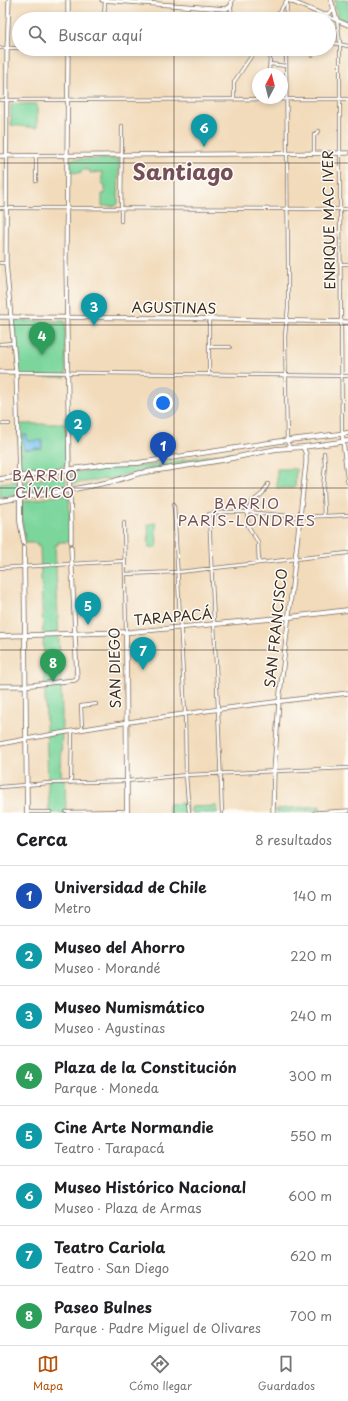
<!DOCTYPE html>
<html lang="es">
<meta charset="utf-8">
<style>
:root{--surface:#fff;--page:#f2f2f2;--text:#202124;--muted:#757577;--line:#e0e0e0;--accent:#b45309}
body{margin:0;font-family:"Playpen Sans",sans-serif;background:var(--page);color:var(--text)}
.compass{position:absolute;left:252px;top:68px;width:36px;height:36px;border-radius:50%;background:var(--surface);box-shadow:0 2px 6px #0003;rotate:7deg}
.you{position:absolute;left:163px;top:403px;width:14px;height:14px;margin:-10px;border:3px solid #fff;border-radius:50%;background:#1a73e8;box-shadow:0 0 0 6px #1a73e833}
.badge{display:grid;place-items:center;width:26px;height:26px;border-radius:50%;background:var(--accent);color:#fff;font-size:13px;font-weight:700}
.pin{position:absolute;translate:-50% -33px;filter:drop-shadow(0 1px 2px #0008)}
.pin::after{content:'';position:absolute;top:21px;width:14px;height:12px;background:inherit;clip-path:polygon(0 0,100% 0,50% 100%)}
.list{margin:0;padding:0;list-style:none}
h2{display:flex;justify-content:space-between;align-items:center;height:52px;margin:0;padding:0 16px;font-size:17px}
h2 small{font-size:13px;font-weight:400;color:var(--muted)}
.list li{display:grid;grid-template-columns:26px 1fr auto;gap:12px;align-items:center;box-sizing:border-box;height:60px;padding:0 16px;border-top:1px solid var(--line)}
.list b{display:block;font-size:15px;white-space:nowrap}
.list p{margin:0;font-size:13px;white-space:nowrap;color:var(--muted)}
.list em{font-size:13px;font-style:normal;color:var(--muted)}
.icon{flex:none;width:22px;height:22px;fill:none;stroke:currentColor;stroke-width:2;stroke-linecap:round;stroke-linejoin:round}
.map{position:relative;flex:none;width:348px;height:813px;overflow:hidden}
.search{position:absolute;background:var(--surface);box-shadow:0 2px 6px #0003;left:12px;right:12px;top:12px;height:44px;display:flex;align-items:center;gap:10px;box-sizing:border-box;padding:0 14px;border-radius:22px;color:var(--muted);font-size:15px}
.sheet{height:532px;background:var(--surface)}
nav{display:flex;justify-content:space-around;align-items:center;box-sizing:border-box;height:56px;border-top:1px solid var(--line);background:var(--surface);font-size:11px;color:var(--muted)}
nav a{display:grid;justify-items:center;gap:2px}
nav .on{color:var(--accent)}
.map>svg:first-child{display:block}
.green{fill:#7cd69c;stroke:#5c805d}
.water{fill:#72c0ec;stroke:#567585}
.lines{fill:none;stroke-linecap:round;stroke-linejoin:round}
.street-casing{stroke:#7b6855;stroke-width:4}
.secondary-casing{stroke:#7b6855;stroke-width:5}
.primary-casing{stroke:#7b6855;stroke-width:5.5}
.street{stroke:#fff;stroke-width:2.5}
.secondary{stroke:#fff;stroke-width:3.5}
.primary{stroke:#fff;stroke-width:4}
.grid{fill:none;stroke:#3b2a1e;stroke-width:1;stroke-opacity:0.55}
.labels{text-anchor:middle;stroke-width:3;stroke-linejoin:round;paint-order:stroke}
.street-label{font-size:14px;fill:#3b2a1e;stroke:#fdfcf7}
.neighbourhood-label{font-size:15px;letter-spacing:1px;fill:#744f58;stroke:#fdfcf7}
.town-label{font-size:22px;font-weight:bold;fill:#744f58;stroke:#fdfcf7}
</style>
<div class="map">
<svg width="348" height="813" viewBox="0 0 348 813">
<rect width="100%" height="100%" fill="#fdfcf7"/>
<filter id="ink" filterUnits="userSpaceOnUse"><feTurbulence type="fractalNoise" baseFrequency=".025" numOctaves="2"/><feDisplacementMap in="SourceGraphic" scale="8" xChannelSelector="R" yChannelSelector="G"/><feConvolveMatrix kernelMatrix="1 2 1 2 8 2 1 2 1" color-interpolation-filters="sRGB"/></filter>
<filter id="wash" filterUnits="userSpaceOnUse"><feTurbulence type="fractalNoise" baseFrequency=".012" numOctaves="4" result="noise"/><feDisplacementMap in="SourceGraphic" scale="16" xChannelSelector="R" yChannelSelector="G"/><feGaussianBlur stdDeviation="0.9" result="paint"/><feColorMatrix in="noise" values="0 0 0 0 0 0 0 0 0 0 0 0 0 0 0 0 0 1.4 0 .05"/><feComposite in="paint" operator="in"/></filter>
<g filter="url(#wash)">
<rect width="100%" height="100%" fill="#f2dbbb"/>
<!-- green -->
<path class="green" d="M334,0H348V22L338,17Z
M13,104H37V128L11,125V105Z
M72,159H117L119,160L118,203L116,206H102V194H105V185H102V172L90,173V170H82L81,173L70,172V161Z
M13,321H65L66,377H18L17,347H15Z
M19,424H66L67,445L65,449H67V466L20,473L19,454H22L19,448Z
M231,452V456L143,470L113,478L71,484L72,473L112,467H131L152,465Z
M277,469H296L295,488H277Z
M64,476C67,478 67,484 64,486L27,493L24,491L23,484L25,481Z
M17,481L18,483V495L0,498V483Z
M69,494L70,523L69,542H58V545H55L62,713L61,779L65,780L66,813H49L40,546L37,545V543H26L22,523L21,502Z
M156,523L157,547L149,548L148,524Z
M186,803L187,813H168V804Z
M217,806V813H191V807Z
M320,806V810L276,813V809Z"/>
<!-- water -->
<path class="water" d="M23,435H27V441L42,440V448L24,450Z"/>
</g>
<g filter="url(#ink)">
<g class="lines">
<defs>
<path id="street" d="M231,8L232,19
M104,19L105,0
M275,19L287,0
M286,19L287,0
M300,19L301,18
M337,20L340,43V209L342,433
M329,42L348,46
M0,48H19
M286,49L288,264V307L285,336L287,441L290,448
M312,56L313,49
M270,64L286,66
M269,71L270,59
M234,99V82L256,49
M0,100L348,99
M314,153V135L319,131
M36,156V181
M0,208L348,209
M121,221L122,126
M0,263H6
M341,264H348
M0,344L13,343
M209,347H230
M16,372L348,376
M209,375V319
M0,424H9
M324,453L325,464L323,489L324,516
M174,504L185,713L186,775L189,813
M222,512H247L300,517L348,515
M220,513L209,514L218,709L222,813
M124,523L126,632
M259,563L258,542L248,526L247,512L252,502L263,493L268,484
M0,568L124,561
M125,574L179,572L348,553
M82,729L81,706L96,704
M71,783L72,731
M0,787L49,783L127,781L186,775L348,768
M27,812H50
M66,812L127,811"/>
<path id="secondary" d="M9,0L7,51L6,263L16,372L19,477
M102,0L226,9L231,6L232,0
M288,0L348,25
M331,0L337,20
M324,15L331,12L334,8
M68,19V0
M68,49L66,263L69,470L71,524V542
M0,156L348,153
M0,317L175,318L348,322
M0,372H16
M342,433L348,482
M0,686H23L75,680L77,678L71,547
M0,744C115,722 231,707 348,693
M273,813L274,771L279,702L306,463V454L303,447
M315,813L348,811"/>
<path id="primary" d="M19,477L20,487V521L24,543
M0,479L108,464L138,463L281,441L348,433
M0,501L70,490L114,481L140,473L223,460L276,449L303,447L348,441
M24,548L27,813
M126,632L127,813
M0,636L131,632L290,617L348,610"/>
</defs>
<!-- street casing -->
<use href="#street" class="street-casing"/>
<!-- secondary casing -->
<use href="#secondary" class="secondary-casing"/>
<!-- primary casing -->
<use href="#primary" class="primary-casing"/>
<!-- street -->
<use href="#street" class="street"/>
<!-- secondary -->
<use href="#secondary" class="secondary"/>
<!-- primary -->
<use href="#primary" class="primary"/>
</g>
</g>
<!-- grid -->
<path class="grid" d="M174,0V19M174,49V813M0,163H348M0,325H348M0,488H348M0,650H348"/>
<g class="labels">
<!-- street labels -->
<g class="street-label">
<text transform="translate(329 220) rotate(-91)" y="5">ENRIQUE MAC IVER</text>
<text transform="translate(174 308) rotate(1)" y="5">AGUSTINAS</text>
<text transform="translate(173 617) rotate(-5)" y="5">TARAPACÁ</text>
<text transform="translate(276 628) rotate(-84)" y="5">SAN FRANCISCO</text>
<text transform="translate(115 668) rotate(-91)" y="5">SAN DIEGO</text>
</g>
<!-- neighbourhood labels -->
<g class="neighbourhood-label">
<text x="45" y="481">BARRIO<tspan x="45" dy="17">CÍVICO</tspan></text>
<text x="247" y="509">BARRIO<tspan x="247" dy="17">PARÍS-LONDRES</tspan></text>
</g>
<!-- town labels -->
<g class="town-label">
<text x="183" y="180">Santiago</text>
</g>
</g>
</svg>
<svg class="compass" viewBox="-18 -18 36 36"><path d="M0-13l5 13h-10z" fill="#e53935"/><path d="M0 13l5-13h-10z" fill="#757577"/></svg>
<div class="you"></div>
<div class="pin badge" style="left:163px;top:465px;background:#1a4fb4">1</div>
<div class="pin badge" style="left:78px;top:443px;background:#0f9aa8">2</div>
<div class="pin badge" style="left:94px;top:326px;background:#0f9aa8">3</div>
<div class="pin badge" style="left:42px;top:355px;background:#2e9e5b">4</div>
<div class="pin badge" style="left:88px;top:625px;background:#0f9aa8">5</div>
<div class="pin badge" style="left:204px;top:147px;background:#0f9aa8">6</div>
<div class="pin badge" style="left:143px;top:670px;background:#0f9aa8">7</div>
<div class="pin badge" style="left:53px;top:682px;background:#2e9e5b">8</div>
<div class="search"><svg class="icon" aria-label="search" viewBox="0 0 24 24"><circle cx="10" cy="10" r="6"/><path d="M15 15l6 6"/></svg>Buscar aquí</div>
</div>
<section class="sheet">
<h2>Cerca<small>8 resultados</small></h2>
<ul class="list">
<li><span class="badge" style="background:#1a4fb4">1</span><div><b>Universidad de Chile</b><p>Metro</p></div><em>140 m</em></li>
<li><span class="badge" style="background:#0f9aa8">2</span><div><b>Museo del Ahorro</b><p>Museo · Morandé</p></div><em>220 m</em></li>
<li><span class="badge" style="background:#0f9aa8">3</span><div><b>Museo Numismático</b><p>Museo · Agustinas</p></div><em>240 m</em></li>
<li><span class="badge" style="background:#2e9e5b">4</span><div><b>Plaza de la Constitución</b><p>Parque · Moneda</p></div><em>300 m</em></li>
<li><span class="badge" style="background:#0f9aa8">5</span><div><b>Cine Arte Normandie</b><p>Teatro · Tarapacá</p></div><em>550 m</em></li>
<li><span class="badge" style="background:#0f9aa8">6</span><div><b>Museo Histórico Nacional</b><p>Museo · Plaza de Armas</p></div><em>600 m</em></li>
<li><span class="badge" style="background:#0f9aa8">7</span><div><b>Teatro Cariola</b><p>Teatro · San Diego</p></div><em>620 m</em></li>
<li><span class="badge" style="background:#2e9e5b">8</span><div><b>Paseo Bulnes</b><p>Parque · Padre Miguel de Olivares</p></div><em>700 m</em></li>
</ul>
</section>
<nav>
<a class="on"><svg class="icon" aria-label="map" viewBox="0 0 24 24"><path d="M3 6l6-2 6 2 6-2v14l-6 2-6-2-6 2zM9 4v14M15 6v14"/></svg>Mapa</a>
<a><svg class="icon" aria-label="directions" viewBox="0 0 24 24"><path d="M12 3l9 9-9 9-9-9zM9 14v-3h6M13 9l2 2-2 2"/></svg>Cómo llegar</a>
<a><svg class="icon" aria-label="saved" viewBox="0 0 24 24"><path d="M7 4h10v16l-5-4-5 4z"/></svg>Guardados</a>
</nav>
